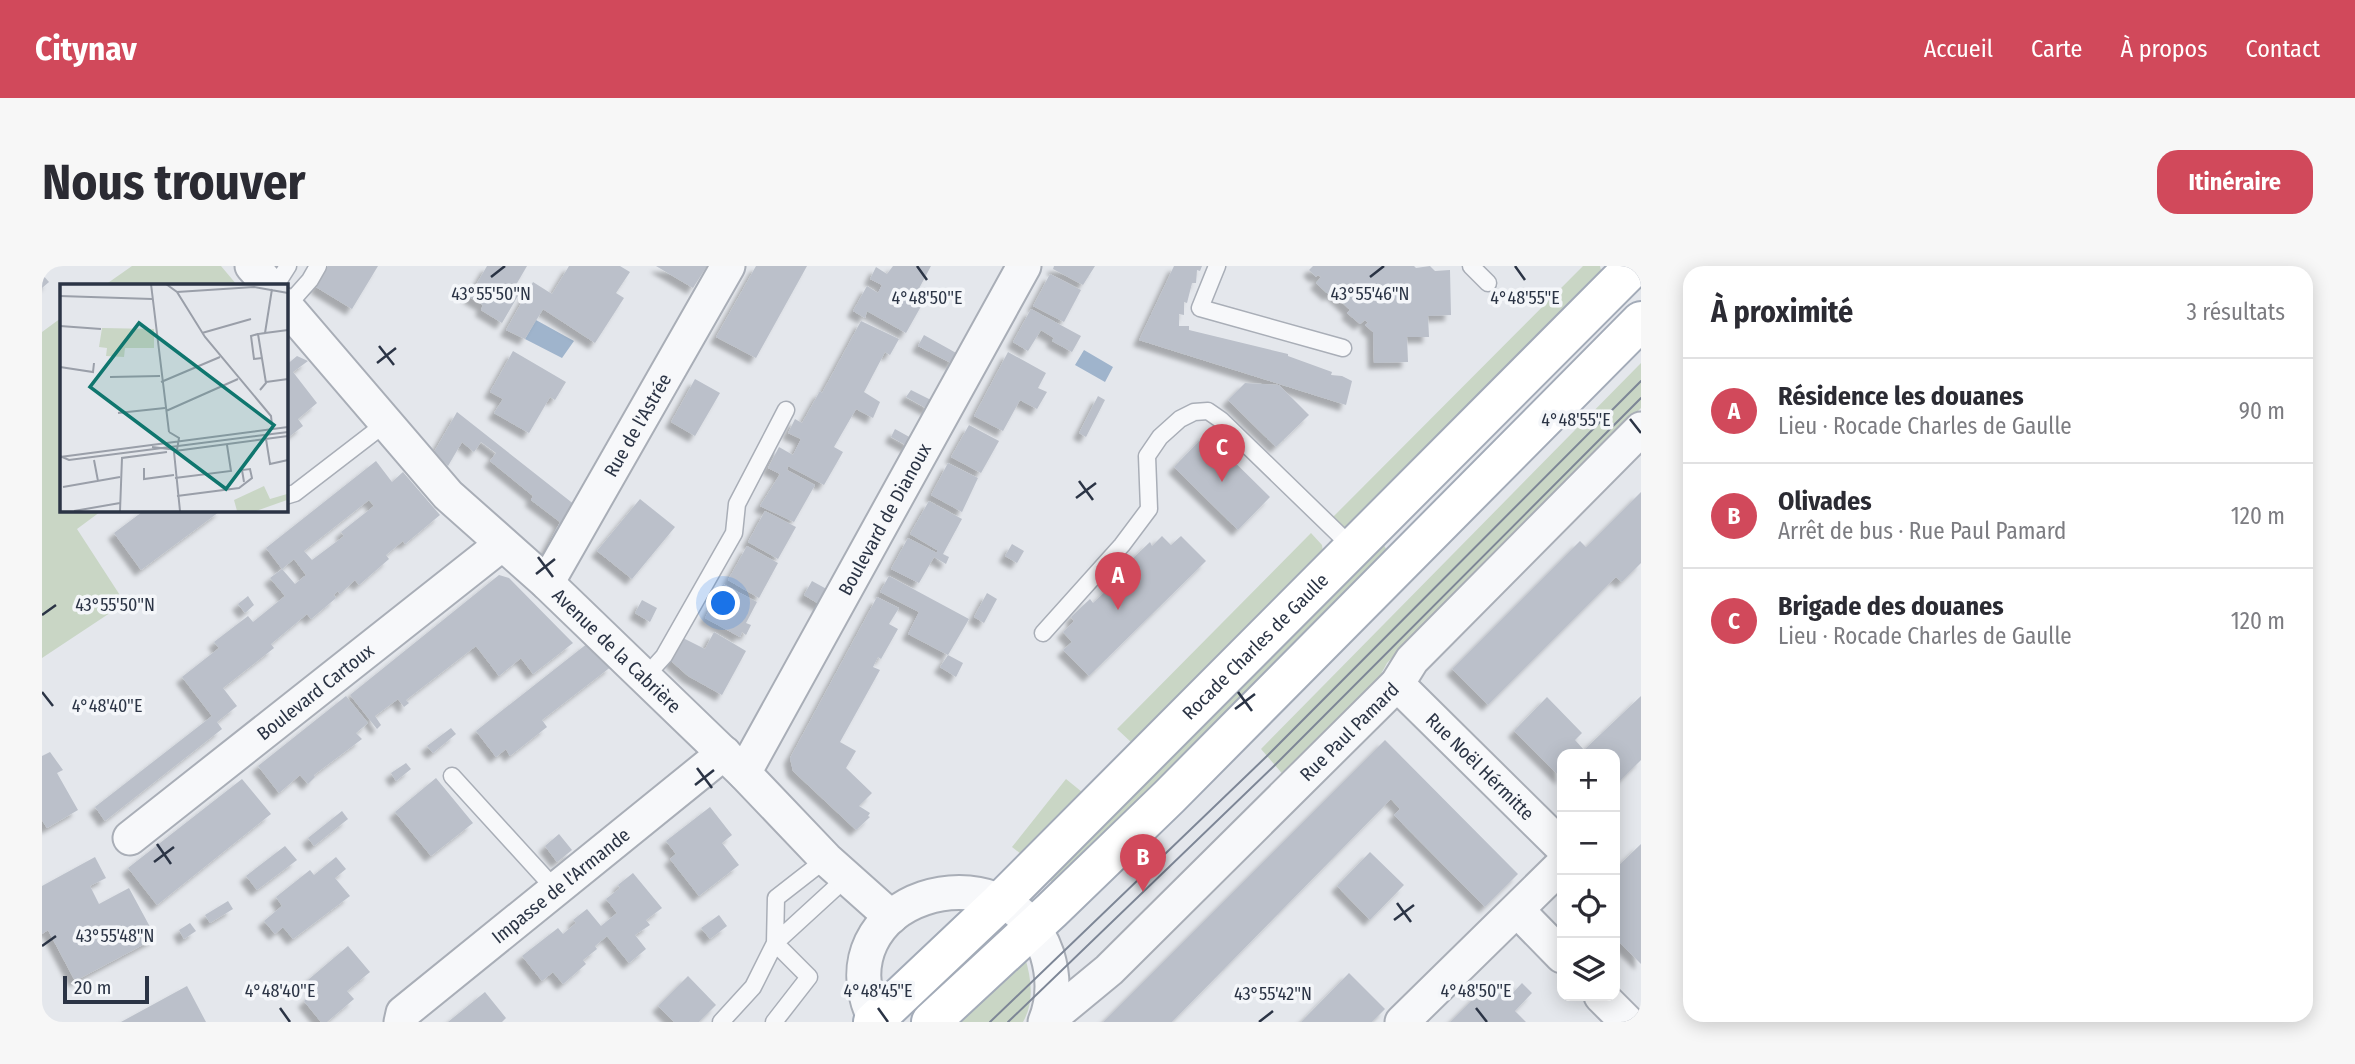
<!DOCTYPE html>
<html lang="fr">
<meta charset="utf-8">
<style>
:root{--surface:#fff;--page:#f7f7f7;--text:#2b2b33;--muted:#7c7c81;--line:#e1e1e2;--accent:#d1495b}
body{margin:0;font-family:"Fira Sans Condensed",sans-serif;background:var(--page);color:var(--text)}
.controls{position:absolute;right:21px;bottom:21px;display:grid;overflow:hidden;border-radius:14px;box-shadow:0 4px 18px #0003}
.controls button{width:63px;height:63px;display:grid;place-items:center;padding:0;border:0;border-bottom:2px solid var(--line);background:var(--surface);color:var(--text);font:35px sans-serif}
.scale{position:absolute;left:21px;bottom:18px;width:86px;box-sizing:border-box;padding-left:7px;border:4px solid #2b3445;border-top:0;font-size:19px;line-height:24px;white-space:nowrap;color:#2b3445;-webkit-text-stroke:5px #f4f6f9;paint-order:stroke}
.you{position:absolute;left:682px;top:338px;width:24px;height:24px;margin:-18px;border:5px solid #fff;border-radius:50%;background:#1a73e8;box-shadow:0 0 0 10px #1a73e833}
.badge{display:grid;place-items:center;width:46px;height:46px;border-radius:50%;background:var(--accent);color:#fff;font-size:23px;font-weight:700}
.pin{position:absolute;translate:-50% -58px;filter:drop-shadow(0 2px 4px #0008)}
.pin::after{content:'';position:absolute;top:37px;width:24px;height:21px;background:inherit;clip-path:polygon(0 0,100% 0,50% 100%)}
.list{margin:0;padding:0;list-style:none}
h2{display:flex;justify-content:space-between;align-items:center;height:91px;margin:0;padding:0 28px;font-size:30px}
h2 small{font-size:23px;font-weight:400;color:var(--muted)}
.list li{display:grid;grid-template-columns:46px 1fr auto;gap:21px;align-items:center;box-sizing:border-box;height:105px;padding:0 28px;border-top:2px solid var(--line)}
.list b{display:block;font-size:26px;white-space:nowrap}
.list p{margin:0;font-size:23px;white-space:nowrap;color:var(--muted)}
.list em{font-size:23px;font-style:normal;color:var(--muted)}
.icon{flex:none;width:38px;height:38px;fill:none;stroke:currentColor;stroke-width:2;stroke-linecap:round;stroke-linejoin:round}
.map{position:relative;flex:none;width:1599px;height:756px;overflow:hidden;border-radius:21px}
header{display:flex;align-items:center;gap:42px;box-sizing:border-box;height:98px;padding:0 35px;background:var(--accent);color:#fff}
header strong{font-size:33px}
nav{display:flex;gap:38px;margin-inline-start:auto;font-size:24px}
.intro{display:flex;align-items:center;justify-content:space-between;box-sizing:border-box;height:168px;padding:0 42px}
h1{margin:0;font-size:49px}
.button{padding:18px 32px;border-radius:21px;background:var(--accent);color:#fff;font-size:24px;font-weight:700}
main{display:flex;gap:42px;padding:0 42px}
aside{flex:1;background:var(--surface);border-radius:21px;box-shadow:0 4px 18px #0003}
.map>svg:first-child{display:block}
.green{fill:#c9d6c5}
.water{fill:#9fb4cc}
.building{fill:#bbc0ca;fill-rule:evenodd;filter:url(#shadow)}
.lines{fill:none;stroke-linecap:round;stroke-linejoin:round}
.service-casing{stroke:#a9aeb7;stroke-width:19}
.minor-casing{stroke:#a9aeb7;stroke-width:37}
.primary-casing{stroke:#a3abb8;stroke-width:42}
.service{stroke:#f7f8fa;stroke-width:16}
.minor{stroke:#f7f8fa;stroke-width:33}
.primary{stroke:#fff;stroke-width:38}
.tram{stroke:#7d8696;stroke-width:2}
.ticks{fill:none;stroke:#2b3445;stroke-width:2.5}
.labels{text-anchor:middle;stroke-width:7;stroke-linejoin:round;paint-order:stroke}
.street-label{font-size:19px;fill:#2b3445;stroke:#f4f6f9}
.inset-road{fill:none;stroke:#9a9fa9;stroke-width:2}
.view{fill:#0f766e;fill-opacity:0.15;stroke:#0f766e;stroke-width:3.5}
.inset-edge{fill:none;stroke:#2b3445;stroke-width:3.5}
.ticks-label{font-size:18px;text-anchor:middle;fill:#2b3445;stroke:#f4f6f9;stroke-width:7;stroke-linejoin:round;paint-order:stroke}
</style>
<header>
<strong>Citynav</strong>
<nav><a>Accueil</a><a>Carte</a><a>À propos</a><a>Contact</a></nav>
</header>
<div class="intro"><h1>Nous trouver</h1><a class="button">Itinéraire</a></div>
<main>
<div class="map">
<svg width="1599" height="756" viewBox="0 0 1599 756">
<defs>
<filter id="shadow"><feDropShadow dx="-6" dy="6" stdDeviation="2" flood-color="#0004"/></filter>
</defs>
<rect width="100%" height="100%" fill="#e4e7ec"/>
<!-- green -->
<path class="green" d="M90,0H179L195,19H63Z
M1541,0H1558L1560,8L1306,265L1291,251Z
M19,52V243H62L35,263L83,337L0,392V66Z
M1599,97V142L1345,397L1331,423L1244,512L1219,483Z
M1269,267L1280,279L1281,287L1090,477L1075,463Z
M1340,276L1347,288L1015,621L1004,611Z
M1024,513L1040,526L979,588L970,581Z
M983,691C989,712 993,735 981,756H915Z"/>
<!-- water -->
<path class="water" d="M494,54L532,75L520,92L483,73Z
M1042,84L1071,101L1063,116L1033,99Z"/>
<!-- building -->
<path class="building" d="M286,0H336L310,43L274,21Z
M445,0H485L471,24L477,28L460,57L439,44L441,39L427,31Z
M527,0H578L588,6L574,27L582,32L553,77L501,43L483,73L464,64L491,16L510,28Z
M614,0H665L651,22Z
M714,0H765L714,92L674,71Z
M851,0H889L873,30L882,35L864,67L825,45L823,52L811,45L825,20L836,27L840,19L828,13L834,1L845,8Z
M1012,0H1053L1041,19L1011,3Z
M1132,0H1160L1158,5L1155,4L1154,17H1150L1145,37L1142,36V49L1137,48V60H1147V64L1246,88V90L1290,106L1289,109L1300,110L1310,115L1304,139L1097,74Z
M1271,0H1372L1374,2L1388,0L1393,5L1408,4L1409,49L1386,50L1387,71H1365L1366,96L1332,97L1331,66L1323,59L1326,57L1323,54L1318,58L1305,47L1308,44L1290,27L1287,29L1274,17L1279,11L1276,9L1274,11L1267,4Z
M0,8L7,16L0,22Z
M1008,8L1039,24L1022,56L991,40Z
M989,43L1039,70L1030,86L1010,75L1012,72L999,64L986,85L971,76Z
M819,55L857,73L848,89L843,86L822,126L838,136L831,152L814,143L792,181L801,186L782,219L746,200L745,204L773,219L752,256L718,240L738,208L726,202L737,181L751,189L759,173L746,167L753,153L760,157L778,125L780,127Z
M882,69L916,88L911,98L876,80Z
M471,85L524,116L513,134L508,131L487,167L452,147L461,133L448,126Z
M966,86L1004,107L996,122L1005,126L995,143L978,134L961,165L932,150Z
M255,90L266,95L251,106L275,137L256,153L261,160L243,174V100Z
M653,113L678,127L653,170L629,156Z
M1203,117L1237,119L1267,149L1234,181L1186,134Z
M869,124L891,135L887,144L864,131Z
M1056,130L1063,134L1044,171L1037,167Z
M415,146L538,243L510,292L503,285L518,256L489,234L491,230L448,195L454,187L439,176L432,186L420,176L406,200L392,186Z
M927,159L957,175L939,207L909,191Z
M853,163L871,173L867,181L849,171Z
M1164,168L1228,231L1196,264L1132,201Z
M334,195L350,216L361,206L398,249L363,278L361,275L344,289L347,293L317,319L313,314L298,328L296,325L292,329L294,332L269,353L265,348L229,378L232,382L181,422L195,440L175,456L180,463L63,555L53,541L170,450L140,411L177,382L172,376L206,350L211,356L243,330L228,312L240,303L253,318L264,309L252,293L240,303L224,282ZM327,234L332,240L299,266L302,270L270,294L262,285Z
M906,197L936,212L920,246L889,229Z
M1599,226V297L1580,316L1574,311L1446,439L1410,403L1538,275L1544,281Z
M598,233L633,261L590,313L555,285Z
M887,235L920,253L901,288L907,291L904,298L892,291L877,317L849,303L866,272L895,287V284L868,268Z
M104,243H181L99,304L72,267Z
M723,245L754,261L736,293L706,276Z
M1120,270L1129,279L1139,270L1164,295L1047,410L1021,384L1030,376L1021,366L1032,355L1029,351L1048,333L1051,337L1090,300L1087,296L1108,276L1110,280Z
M970,278L982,285L975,297L963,290Z
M705,280L736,297L717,332L686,314Z
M457,309L467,312L531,377L491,408L479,392L457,410L434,380L364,434L367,437L362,441L356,433L333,450L339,459L335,463L308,429Z
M847,310L927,353L906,389L866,368L877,346L838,326Z
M770,315L790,326L782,341L762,329Z
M681,318L715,336L704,357L709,359L704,369L700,366L698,371L663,352Z
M945,327L955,333L942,357L932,351Z
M206,330L212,339L203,347L196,338Z
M835,331L857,342L847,358L856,363L839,393L836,391L831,401L838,404L798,476L814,485L804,502L830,527L817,540L828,547L826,550L828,551L814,564L751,505L748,492Z
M600,334L615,342L608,356L593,347Z
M672,366L704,385L680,429L646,410L628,394L641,372L663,383Z
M546,377L570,400L500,454L505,461L468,490L464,483L454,491L434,465Z
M906,389L921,397L914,411L898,401Z
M304,430L326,457L314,467L320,473L272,509L273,511L266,518L258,509L237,527L216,500Z
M1599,430V494L1573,520V488H1520V513L1472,465L1505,431L1540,467L1533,474L1542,484Z
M409,462L414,468L391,487L385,480Z
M1343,474L1476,608L1443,641L1352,549L1358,543L1349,533L1130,756H1061Z
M8,486L21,504L15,507L36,544L5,562L0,554V490Z
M364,497L369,503L354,515L349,507Z
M394,512L431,557L389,590L353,546Z
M200,513L229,548L115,639L86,602Z
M668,541L690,569L680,577L697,599L657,630L628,593L634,588L624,575Z
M300,545L306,553L272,580L266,572Z
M517,568L530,584L515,596L503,580Z
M1599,578V698L1573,672V603Z
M243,580L255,594L215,624L204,610Z
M1328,586L1362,619L1328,654L1295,620Z
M53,591L64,612L48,620L57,638L87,622L114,672L33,715L6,664L0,668V620Z
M294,591L304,603L293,612L308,630L251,673L241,661L233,668L222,655L240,640L234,631L268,604L272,609Z
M591,607L620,642L604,654L608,659L593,669L604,683L587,697L565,670L553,680L555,683L541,694L544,698L521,718L511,706L500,715L480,690L516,662L521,668L534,657L531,654L545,643L559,660L575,647L564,633L578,622L576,619Z
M186,635L191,643L168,657L163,649Z
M677,649L685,660L668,673L659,662Z
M148,657L154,665L142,673L137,664Z
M306,680L328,706L305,725L312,733L285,756H279L262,735L275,724L266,714Z
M1307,707L1343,743L1330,756H1259Z
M646,710L674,739L657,756H632L616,740Z
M1447,717L1464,734L1480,717L1490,727L1473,745L1484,756H1408Z
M145,720L164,756H79Z
M443,726L464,752L460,756H406Z"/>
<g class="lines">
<defs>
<path id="service" d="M1175,0L1158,42L1301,82
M1429,0L1446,17
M234,19L246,0
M245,40L268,14L276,0
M243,230L253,227L344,157
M1001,367L1080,279L1107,243L1105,190L1118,171L1138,153L1152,146L1166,145L1179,154L1311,282
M603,411L622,390L692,267L695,238L744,144
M410,510L514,624
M679,756L711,721L733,677L804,612
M732,756L767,711L733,677L734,632L784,593"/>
<g id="minor">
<path d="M210,0L227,19"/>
<path id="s1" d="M243,39L406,229L505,317L702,507L784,593L849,651"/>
<path id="s2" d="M505,317L686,0"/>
<path id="s3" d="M1355,418L1520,581"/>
<path id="s4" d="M702,507L982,0"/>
<path id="s5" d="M88,572L460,278"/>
<path d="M1475,644L1520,690"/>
<path d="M1559,730L1585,756"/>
<path id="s6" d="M359,756L361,747L682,487"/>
<path d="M834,756C772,631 966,574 1005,688C1012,711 1012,734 1003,756"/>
<path id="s7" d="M1004,756L1067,704L1355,418L1370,394L1599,163"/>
<path d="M1360,756L1520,599"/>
</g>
<g id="primary">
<path id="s8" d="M831,756L958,636L1592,0"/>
<path d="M889,756L1010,644L1127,531L1599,55"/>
</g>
</defs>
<!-- service casing -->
<use href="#service" class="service-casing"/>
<!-- minor casing -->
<use href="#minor" class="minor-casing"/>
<!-- primary casing -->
<use href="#primary" class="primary-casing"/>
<!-- service -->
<use href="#service" class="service"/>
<!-- minor -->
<use href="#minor" class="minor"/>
<!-- primary -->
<use href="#primary" class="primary"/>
<!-- tram -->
<path class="tram" d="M948,756L1225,490L1599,115
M966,756L1232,500L1599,132"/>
</g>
<!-- ticks -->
<path class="ticks" d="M875,0L885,14M1473,0L1483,14M449,11L463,0M1328,11L1342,0M337,80L352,99M335,97L354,82M1588,153L1599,167M1037,215L1051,234M1034,232L1054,217M496,291L511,311M494,308L513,293M0,349L14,339M0,426L11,440M1196,426L1210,445M1193,443L1213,428M655,502L670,522M653,519L672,504M115,578L129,598M112,596L132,581M1355,637L1369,656M1352,654L1372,639M0,680L14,670M238,742L248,756M836,742L846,756M1434,742L1445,756M1217,756L1231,745"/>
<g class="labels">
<!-- street labels -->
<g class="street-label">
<text dy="7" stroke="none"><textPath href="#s2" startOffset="182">Rue de l'Astrée</textPath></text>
<text dy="7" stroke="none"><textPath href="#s4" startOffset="290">Boulevard de Dianoux</textPath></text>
<text dy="7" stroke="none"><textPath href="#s8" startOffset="536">Rocade Charles de Gaulle</textPath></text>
<text dy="7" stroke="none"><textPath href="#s1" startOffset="480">Avenue de la Cabrière</textPath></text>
<text dy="7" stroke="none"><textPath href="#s5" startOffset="236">Boulevard Cartoux</textPath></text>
<text dy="7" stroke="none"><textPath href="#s7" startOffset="420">Rue Paul Pamard</textPath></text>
<text dy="7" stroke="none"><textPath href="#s3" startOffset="117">Rue Noël Hérmitte</textPath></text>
<text dy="7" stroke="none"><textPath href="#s6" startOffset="212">Impasse de l'Armande</textPath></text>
</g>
</g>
<!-- overview -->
<g transform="translate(18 18)">
<rect width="228" height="228" fill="#e4e7ec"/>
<path d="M42,44L94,45V64H65L64,73L46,72L47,64L39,63ZM204,202L210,215L227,210V216L196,227H177L174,216Z" fill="#c9d6c5"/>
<path class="inset-road" d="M91,0L109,148M106,0L117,8L145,53L211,132L212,141M117,8L194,3L228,9M0,12L92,15M0,42L41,45M142,49L191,35M205,49L228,46M198,50L191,52L194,75L202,74M0,83L33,88L34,79M50,93L100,92M101,98L160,73M206,98L228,95M200,106L206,99L198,50L205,49L212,5M106,127L178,95M58,129L105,124M206,155L210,180L228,176M92,163L117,166L119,154L109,148M115,167L228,152M114,168L120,227M0,172L9,176L228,148M0,173L228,143M34,176L38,197M84,184V195L114,191M115,194L171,187L167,161M3,203L60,193M117,212L179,204L192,194L190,185L182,186L184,198M14,227L60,219M60,227L62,174L107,168"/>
<path class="view" d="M79,39L214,141L166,205L30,103Z"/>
<rect width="228" height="228" class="inset-edge"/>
</g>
<g class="ticks-label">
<text x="449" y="34">43°55'50"N</text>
<text x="1328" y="34">43°55'46"N</text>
<text x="885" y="38">4°48'50"E</text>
<text x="1483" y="38">4°48'55"E</text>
<text x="1534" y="160">4°48'55"E</text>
<text x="73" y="345">43°55'50"N</text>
<text x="65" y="446">4°48'40"E</text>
<text x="73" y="676">43°55'48"N</text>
<text x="238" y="731">4°48'40"E</text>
<text x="836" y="731">4°48'45"E</text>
<text x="1434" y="731">4°48'50"E</text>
<text x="1231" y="734">43°55'42"N</text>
</g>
</svg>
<div class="controls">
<button>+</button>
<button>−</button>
<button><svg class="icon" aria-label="locate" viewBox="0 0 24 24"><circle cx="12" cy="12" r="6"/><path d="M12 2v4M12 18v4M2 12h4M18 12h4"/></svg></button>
<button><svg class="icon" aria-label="layers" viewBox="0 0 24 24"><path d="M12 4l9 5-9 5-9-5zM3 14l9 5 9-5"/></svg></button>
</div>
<div class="scale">20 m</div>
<div class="you"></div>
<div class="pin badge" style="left:1076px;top:344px">A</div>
<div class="pin badge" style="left:1101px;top:626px">B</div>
<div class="pin badge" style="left:1180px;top:216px">C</div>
</div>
<aside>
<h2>À proximité<small>3 résultats</small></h2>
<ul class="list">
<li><span class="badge">A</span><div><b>Résidence les douanes</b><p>Lieu · Rocade Charles de Gaulle</p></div><em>90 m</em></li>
<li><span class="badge">B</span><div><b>Olivades</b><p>Arrêt de bus · Rue Paul Pamard</p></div><em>120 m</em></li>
<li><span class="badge">C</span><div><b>Brigade des douanes</b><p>Lieu · Rocade Charles de Gaulle</p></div><em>120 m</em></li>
</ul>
</aside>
</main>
